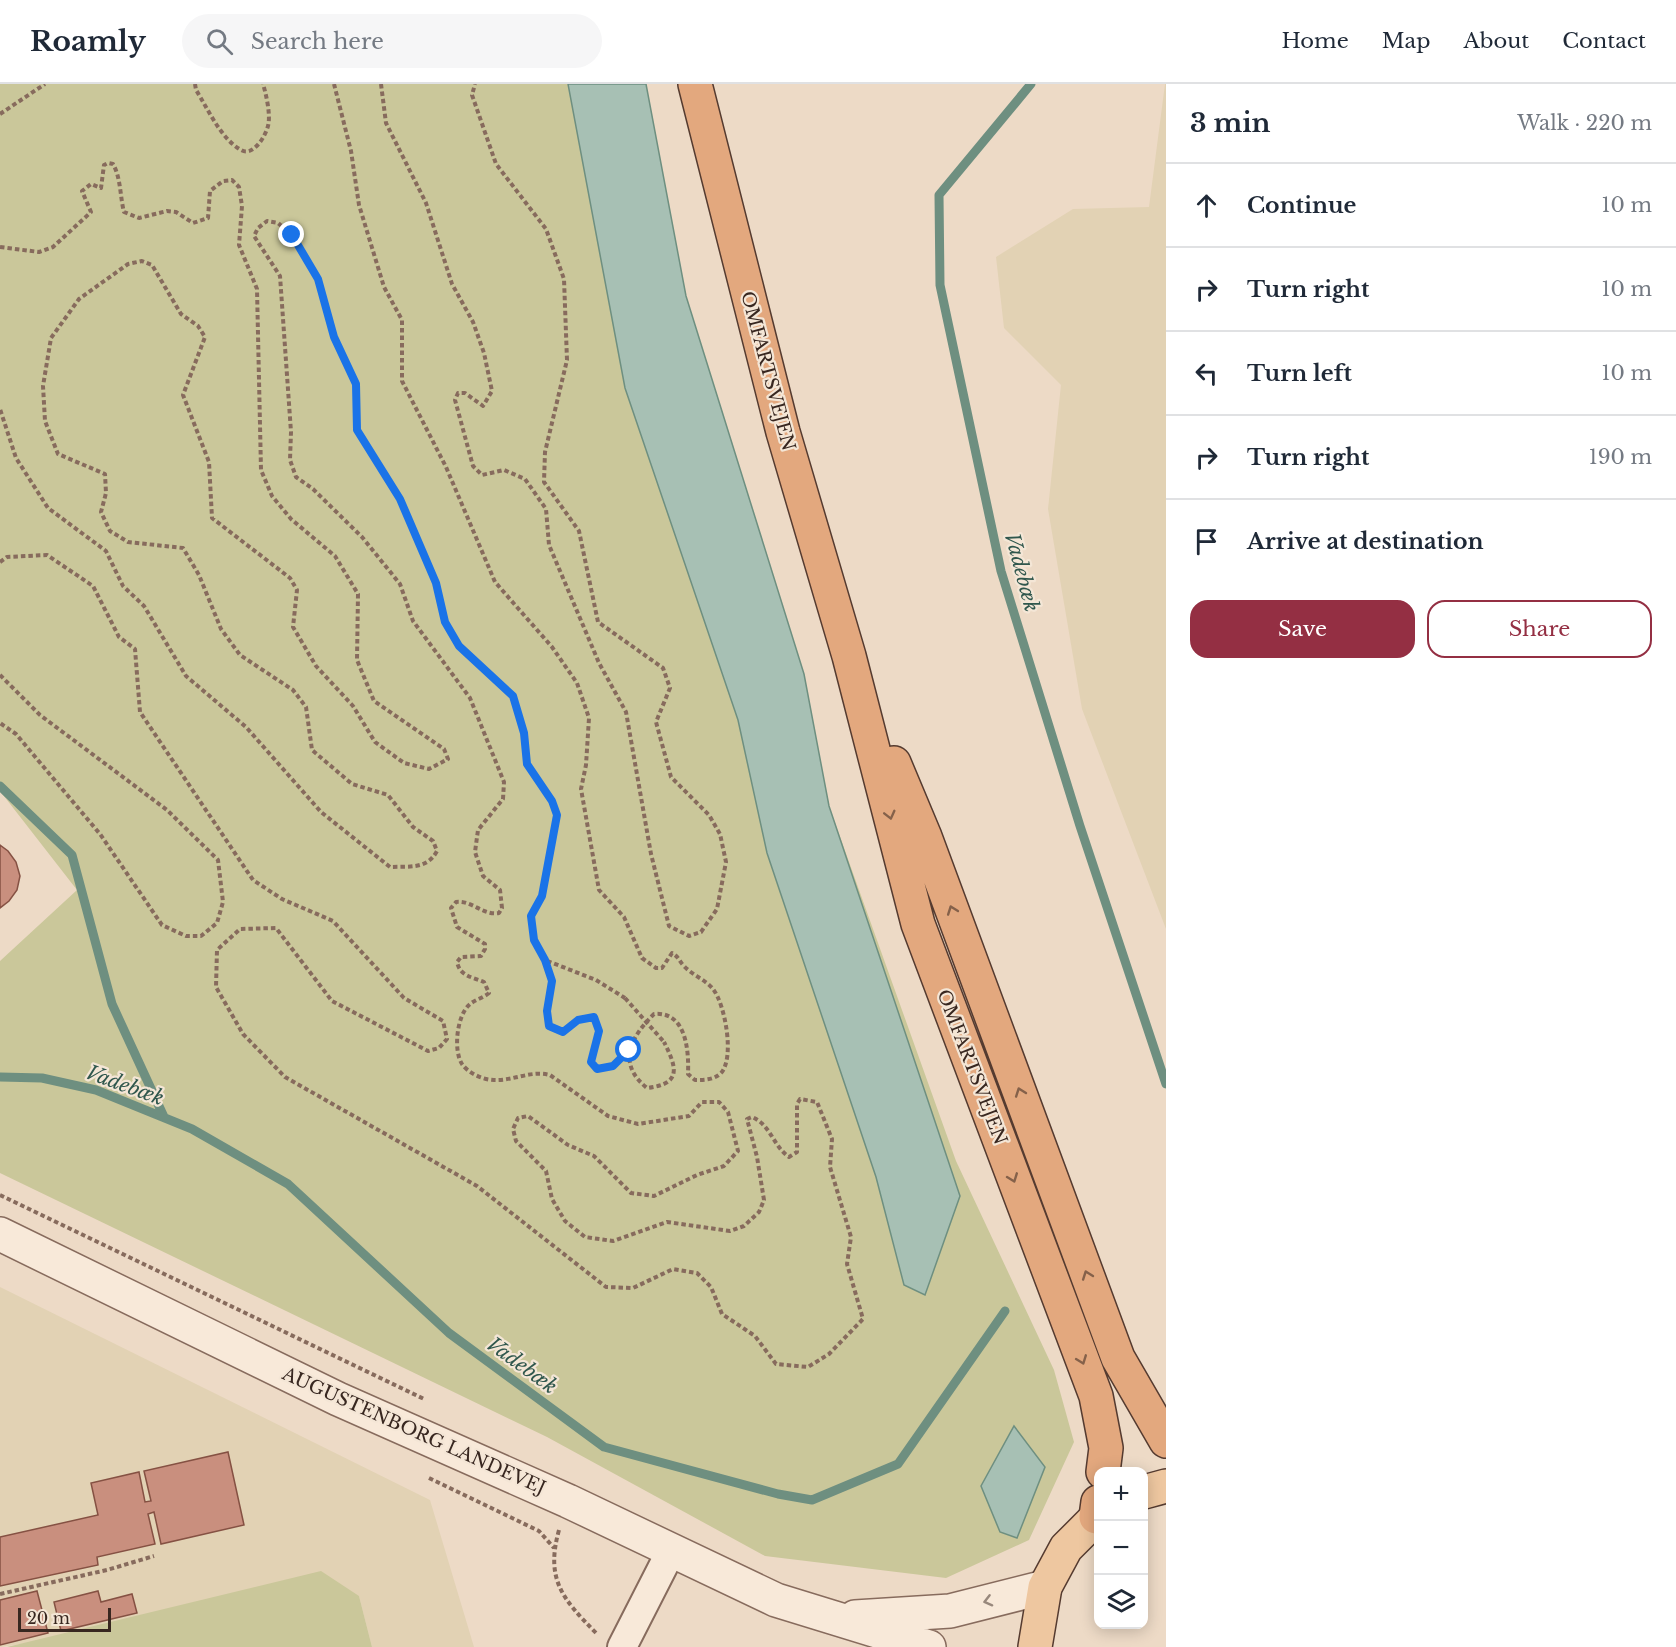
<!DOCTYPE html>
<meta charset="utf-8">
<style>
:root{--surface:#fff;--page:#f6f6f7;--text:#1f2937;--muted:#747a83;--line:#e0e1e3;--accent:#942f43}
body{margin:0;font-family:"Libre Baskerville",serif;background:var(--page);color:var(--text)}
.controls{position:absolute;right:18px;bottom:18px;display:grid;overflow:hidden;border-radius:12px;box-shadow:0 3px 15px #0003}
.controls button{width:54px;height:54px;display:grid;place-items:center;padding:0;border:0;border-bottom:2px solid var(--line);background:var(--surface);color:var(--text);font:30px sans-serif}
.scale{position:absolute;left:18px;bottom:15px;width:93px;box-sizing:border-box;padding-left:6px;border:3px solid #382720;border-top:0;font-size:16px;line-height:21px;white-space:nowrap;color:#382720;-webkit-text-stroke:4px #f4e6d6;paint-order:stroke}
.stop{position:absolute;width:18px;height:18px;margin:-14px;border:4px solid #1a73e8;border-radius:50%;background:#fff}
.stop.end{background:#1a73e8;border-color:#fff;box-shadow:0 2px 6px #0008}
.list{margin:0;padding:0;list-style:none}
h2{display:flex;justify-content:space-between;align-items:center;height:78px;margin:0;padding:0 24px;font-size:26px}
h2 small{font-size:20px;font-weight:400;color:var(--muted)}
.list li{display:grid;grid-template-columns:39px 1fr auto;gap:18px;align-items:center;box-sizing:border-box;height:84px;padding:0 24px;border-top:2px solid var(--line)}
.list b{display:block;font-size:22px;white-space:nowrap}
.list em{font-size:20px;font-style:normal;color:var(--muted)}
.actions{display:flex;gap:12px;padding:18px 24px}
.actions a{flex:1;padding:14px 0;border:2px solid var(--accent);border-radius:18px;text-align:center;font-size:21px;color:var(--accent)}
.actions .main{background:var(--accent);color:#fff}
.icon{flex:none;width:33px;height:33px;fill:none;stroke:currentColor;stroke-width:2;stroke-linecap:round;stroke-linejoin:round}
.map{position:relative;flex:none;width:1166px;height:1563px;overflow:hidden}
header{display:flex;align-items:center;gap:36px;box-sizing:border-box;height:84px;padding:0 30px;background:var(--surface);border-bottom:2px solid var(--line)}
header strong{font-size:28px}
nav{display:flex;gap:33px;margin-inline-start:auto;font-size:21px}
.search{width:420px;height:54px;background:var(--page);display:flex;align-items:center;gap:15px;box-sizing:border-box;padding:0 21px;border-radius:33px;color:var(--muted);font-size:22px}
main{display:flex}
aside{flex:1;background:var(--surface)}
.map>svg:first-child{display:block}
.farmland{fill:#e2d2b4}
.green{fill:#cac79a}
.water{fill:#a7c0b4;stroke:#6e8f80;stroke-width:1.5}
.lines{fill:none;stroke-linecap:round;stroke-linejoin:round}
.stream{stroke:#6e8f80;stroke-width:9}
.building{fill:#c98f7e;stroke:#855143;stroke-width:1.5}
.minor-casing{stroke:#876b5d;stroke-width:32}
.tertiary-casing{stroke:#876b5d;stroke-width:36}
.primary-casing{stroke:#553b30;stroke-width:36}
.trunk-casing{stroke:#553b30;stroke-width:36}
.path{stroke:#876b5d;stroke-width:4;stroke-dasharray:4.5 3;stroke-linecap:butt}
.minor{stroke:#f8e9d9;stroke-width:28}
.tertiary{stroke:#f8e9d9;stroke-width:33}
.primary{stroke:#eec7a0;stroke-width:33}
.trunk{stroke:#e3a87e;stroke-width:33}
.path-bridge{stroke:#876b5d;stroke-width:4;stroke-dasharray:4.5 3;stroke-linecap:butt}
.oneway{stroke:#85614a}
.oneway2{stroke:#98887c}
.route{stroke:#1a73e8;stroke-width:8}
.labels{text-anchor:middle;stroke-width:4.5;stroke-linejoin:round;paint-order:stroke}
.street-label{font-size:18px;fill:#382720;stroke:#f4e6d6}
.water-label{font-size:20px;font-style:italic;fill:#30574d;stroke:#f4e6d6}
</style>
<header>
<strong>Roamly</strong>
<div class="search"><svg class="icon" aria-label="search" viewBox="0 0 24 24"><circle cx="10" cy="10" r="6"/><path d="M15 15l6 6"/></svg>Search here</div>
<nav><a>Home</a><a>Map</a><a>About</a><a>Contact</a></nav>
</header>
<main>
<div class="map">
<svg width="1166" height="1563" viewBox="0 0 1166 1563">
<rect width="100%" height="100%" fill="#eddac6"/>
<!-- farmland -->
<path class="farmland" d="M1165,0H1166V845L1082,625L1048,425L1061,301L1004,244L996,173L1073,125L1149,123Z
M0,1203L430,1416L474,1563H372L359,1512L0,1563Z"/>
<!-- green -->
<path class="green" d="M0,0H646L686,212L804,590L829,722L956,1077L1054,1286L1074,1358L1029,1456L946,1494L765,1472L547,1353L0,1089V877L77,806L0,707Z
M321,1487L359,1512L372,1563H7Z"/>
<!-- water -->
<path class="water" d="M568,0H646L686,212L804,590L829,722L960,1112L925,1211L904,1201L876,1093L767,769L738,636L625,304Z
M1014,1342L1045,1383L1017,1454L1000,1448L981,1402Z"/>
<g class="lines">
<!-- stream -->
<path class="stream" d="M1031,0L939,111L940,201L1001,487L1080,742L1166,1000
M0,702L72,771L112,920L164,1033
M0,993L42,994L96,1006L192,1045L288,1100L449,1249L604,1363L778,1410L812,1416L898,1380L1005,1227"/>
</g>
<!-- building -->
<path class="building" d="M0,761L8,767L16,778L20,792L17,806L9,817L0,824Z
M228,1368L244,1441L161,1460L154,1428L148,1430L155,1460L97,1473L98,1481L0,1502V1453L98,1431L91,1399L139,1388L145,1418L151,1417L144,1387Z
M37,1507L48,1549L0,1561V1516Z
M98,1507L101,1518L132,1510L137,1529L61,1547L54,1518Z"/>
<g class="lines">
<defs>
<path id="minor" d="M622,1563L671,1467"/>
<path id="tertiary" d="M0,1150L338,1315L568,1417L776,1516L929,1563
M855,1533L950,1527L1045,1503"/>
<path id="primary" d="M1144,1408L1166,1402
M1035,1563L1045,1503L1066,1464L1098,1432"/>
<path id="trunk" d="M695,0L783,348L849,572L918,840L1096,1312L1106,1364L1103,1388
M894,679L925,753L1118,1274L1166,1357
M1096,1433L1098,1418"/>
</defs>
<!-- minor casing -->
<use href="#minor" class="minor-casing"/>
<!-- tertiary casing -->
<use href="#tertiary" class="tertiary-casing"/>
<!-- primary casing -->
<use href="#primary" class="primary-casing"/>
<!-- trunk casing -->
<use href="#trunk" class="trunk-casing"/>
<!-- path -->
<path class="path" d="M195,0L196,6C208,25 221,55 241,66C253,73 265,53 268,42C271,31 266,10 263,0
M334,0L351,67L359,121L384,203L402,236V297L446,383L495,498L552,563L577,599L589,634L586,681L581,705L599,806L624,833L642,874L656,884H662L672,869C679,873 679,877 684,882C692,891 706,896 713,905C725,920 735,974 721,989C714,996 704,996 695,996L688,990C689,966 686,927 654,930C631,953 616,979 647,1004C682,1000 677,984 664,958
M381,0L386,39L426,119L452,200L473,238L484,269L492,307L483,322L465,309H458L455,316L473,382L482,391L504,386L525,395L546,425L549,461L599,579L626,628L651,770L669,842L689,852L701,848L717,825L726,778L720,750L709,731L671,693L656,638L670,604L663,584L598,538L579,447L544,398L545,368L567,276L564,195L546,145L496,80L472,11L475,0
M0,30L45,0
M0,163L39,168L53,163L91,128L82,107L91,100L101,104L104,81L108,79L113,80C121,94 120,113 124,128L139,134L167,127L176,128L193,139L208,134L210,107L223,97L232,96L239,103L242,122L239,161L257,205L261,386L272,412L291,435L335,472L358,510L357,576L374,617L444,665L448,675L429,685L404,679L375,658L353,622L316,582L293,543L297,506L290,494L212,434L209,378L183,311L205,253L198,242L181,230L152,181L142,177L128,180L79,215L51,254L43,302L45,337L58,370L105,390L106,409L101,428L110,447L128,458L183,464L199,491L221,545L240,571L293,606L306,623L312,666L352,700L388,711L413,743L433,757L437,767C427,786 408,782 390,783L321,728L246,643L186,592L144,522L123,502L106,467L48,424L16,374L0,325
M0,478L7,473L47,471L93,502L119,553L135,565L140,628L253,796L282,815L333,837L404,914L443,937L447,955L439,964L428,967L332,917L276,844L240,845L217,866L216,903L243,950L285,993L477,1102L606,1203L633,1204L673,1185L697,1189L711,1203L722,1230L755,1252L776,1280L808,1283L829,1270L863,1235L847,1180L851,1153L830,1083L832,1055L817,1018L800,1015L797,1020V1068L789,1073C773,1062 771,1041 752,1033L747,1035L757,1073L764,1116L759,1128L744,1142L730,1147L667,1138L613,1157L585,1153L565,1137L552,1115L546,1087L516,1057L513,1045L518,1034L528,1032L568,1061L594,1072L631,1109L654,1112L697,1091L724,1082L738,1067L728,1028L719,1018H702L689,1032L638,1040L608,1032L550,991C531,986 513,997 494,996C483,996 468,989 462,980C453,966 457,932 469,921C474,916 483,914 489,909L484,898C472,893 460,892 457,878L461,873L481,872L485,865V860L457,843L451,824L456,818C472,816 483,832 499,829L502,824L500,806L483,792L475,768L478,746L503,715L504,698L470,614L413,537L400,500L362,453L313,405L296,393L290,376L291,348L280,192L254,152L258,144L267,137L278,139L292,151L317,195L335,253L356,300L357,347L401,415L436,499L445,539L459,562L513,612L524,649L527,680L552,717L557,731L542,812L531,832L534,856L545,876L596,896L625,914
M0,591L40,631L167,726L218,776L223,818L217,839L201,852H186L162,841L100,750L16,650L0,639
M546,877L552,897L547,927L550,944L563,948L578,936L594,933L599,947L591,978L598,985L613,982L629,966
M0,1111L424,1315
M429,1394L539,1447L554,1464
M559,1446C545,1496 563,1515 596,1549
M0,1510L107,1486L154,1472"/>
<!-- minor -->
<use href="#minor" class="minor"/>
<!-- tertiary -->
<use href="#tertiary" class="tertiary"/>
<!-- primary -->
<use href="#primary" class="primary"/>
<!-- trunk -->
<use href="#trunk" class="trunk"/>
<!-- path-bridge -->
<path class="path-bridge" d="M625,914L664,958"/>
</g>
<!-- one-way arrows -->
<defs><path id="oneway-chevron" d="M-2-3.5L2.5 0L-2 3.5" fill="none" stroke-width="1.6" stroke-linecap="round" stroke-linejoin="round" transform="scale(1.5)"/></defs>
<g class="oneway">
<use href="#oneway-chevron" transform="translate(890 731) rotate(76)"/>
<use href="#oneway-chevron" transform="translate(952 826) rotate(-110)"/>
<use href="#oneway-chevron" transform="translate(1020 1008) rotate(-110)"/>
<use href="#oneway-chevron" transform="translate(1013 1094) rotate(69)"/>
<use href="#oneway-chevron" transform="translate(1087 1191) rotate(-110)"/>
<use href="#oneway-chevron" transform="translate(1082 1276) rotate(69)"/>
</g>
<use class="oneway2" href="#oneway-chevron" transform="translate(988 1517) rotate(166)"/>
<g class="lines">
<!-- route -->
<path class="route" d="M292,151L318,195L334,253L356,300L357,346L400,415L436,499L445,538L459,562L513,612L524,649L527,680L552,717L557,731L542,812L531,832L534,856L545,876L552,897L547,927L549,942L563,948L578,936L594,933L599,947L591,978L597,985L613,982L629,966"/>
</g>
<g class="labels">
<!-- street labels -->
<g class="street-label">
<text transform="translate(768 287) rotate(75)" y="6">OMFARTSVEJEN</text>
<text transform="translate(972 983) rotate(69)" y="6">OMFARTSVEJEN</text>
<text transform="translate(414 1347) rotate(24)" y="6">AUGUSTENBORG LANDEVEJ</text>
</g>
<!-- water labels -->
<g class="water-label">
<text transform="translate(1022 488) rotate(75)" y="7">Vadebæk</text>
<text transform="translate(125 1001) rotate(20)" y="7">Vadebæk</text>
<text transform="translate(522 1281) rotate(36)" y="7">Vadebæk</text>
</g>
</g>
</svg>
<div class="controls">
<button>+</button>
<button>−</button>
<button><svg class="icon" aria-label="layers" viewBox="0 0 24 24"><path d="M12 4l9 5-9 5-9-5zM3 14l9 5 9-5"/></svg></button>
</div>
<div class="scale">20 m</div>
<div class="stop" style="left:629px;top:966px"></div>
<div class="stop end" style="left:292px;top:151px"></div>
</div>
<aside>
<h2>3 min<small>Walk · 220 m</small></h2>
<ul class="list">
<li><svg class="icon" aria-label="ahead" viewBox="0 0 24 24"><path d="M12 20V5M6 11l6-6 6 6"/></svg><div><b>Continue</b></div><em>10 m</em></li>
<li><svg class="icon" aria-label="right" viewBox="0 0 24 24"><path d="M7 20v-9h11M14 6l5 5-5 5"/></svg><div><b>Turn right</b></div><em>10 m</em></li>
<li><svg class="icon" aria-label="left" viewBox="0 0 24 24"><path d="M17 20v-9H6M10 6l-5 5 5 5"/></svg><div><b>Turn left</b></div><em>10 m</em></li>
<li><svg class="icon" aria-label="right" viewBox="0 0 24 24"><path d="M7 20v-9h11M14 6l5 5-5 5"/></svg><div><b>Turn right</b></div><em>190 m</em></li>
<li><svg class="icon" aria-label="arrive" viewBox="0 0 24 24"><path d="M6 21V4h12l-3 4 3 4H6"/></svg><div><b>Arrive at destination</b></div></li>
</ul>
<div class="actions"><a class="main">Save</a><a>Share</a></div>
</aside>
</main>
